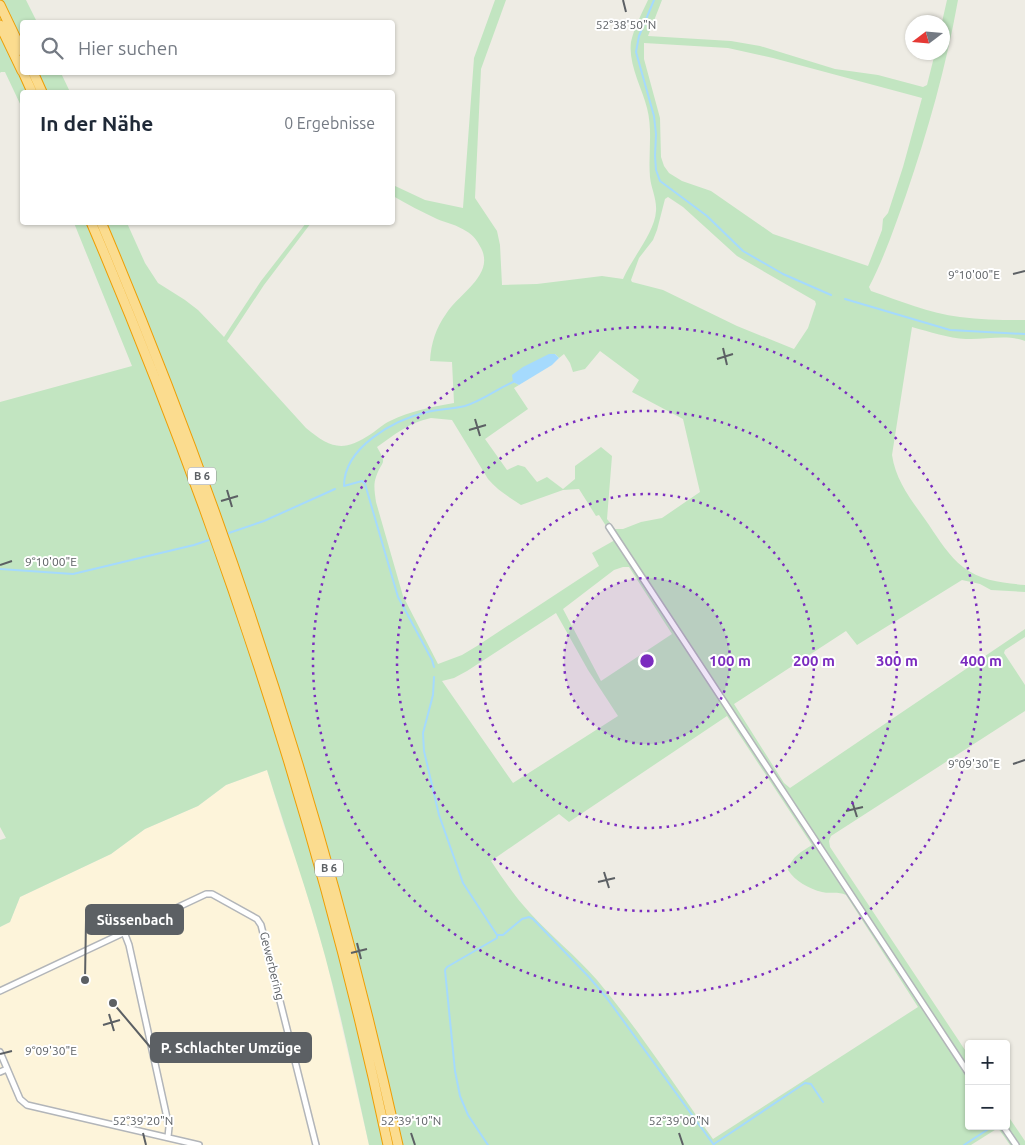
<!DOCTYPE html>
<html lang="de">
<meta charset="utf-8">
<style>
:root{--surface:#fff;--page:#f6f6f7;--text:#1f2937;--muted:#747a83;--line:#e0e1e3}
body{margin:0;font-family:Ubuntu,sans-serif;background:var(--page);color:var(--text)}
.controls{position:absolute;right:15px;bottom:15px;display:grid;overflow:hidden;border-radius:5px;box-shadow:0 1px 4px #0004}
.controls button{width:45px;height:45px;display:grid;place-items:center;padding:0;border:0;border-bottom:1px solid var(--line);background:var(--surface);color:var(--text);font:25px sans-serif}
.compass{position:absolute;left:905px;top:15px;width:45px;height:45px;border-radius:50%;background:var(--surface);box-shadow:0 1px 4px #0004;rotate:254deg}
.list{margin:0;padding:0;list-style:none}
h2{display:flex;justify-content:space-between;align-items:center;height:65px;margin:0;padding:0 20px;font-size:21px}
h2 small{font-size:16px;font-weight:400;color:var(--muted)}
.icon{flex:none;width:28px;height:28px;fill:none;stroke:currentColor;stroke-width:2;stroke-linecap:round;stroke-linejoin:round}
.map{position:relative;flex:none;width:1025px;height:1145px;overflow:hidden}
.search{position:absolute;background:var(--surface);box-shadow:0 1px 4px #0004;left:20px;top:20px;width:375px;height:55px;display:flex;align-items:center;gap:12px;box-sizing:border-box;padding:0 18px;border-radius:5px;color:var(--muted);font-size:19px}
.panel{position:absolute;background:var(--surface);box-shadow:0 1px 4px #0004;left:20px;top:90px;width:375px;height:135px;border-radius:5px}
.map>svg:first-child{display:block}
.commercial{fill:#fdf4da}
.green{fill:#c2e5c1;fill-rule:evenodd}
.water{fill:#a5dafd}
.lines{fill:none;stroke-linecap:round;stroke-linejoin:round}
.stream{stroke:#a5dafd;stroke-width:2}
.street-casing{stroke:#b2b5b9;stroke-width:8}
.highway-casing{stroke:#ee9e04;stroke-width:11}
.street{stroke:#fff;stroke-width:5}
.highway{stroke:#fbdc8f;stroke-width:9}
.ticks{fill:none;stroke:#5c6064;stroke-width:2}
.ring{fill:none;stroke:#7b2cbf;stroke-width:2.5;stroke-dasharray:2.5 5}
.labels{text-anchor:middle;stroke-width:4;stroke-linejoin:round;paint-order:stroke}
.shield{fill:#fff;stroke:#8d9092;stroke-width:1}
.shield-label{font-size:11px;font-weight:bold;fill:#5c6064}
.street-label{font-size:12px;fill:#5c6064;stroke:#fff}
.ticks-label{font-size:12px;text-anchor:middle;fill:#5c6064;stroke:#fff;stroke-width:4;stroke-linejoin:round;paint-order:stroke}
.centre{fill:#7b2cbf;stroke:#fff;stroke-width:2.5}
.ring-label{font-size:15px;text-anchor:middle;font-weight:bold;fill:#7b2cbf;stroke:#fff;stroke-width:4;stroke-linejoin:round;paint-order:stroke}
.leader{fill:none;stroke:#5c6064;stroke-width:2}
.callout-dot{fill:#5c6064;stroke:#fff;stroke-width:2}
.callout{fill:#5c6064;stroke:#5c6064;stroke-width:2}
.callout-label{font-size:14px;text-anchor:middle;font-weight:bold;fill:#fff}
</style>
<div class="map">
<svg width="1025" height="1145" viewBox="0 0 1025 1145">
<rect width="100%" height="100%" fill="#eeece4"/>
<!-- commercial -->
<path class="commercial" d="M267,770L284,826L298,864L326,958L369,1145H0V927L10,922L20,897L111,854L145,829L198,806L226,785Z"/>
<!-- green -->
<path class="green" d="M0,0H26L37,22H22V72L61,73L70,92H22V108L5,72H1L0,73Z
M495,0H506L481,69L475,198L497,231L500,245L502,285L537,284L602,276L623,279C632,258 655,232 656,211C657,199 651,188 650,177C648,154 653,131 647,108C642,88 628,64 631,42C634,28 642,13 648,0H662L648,36L731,41L760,46L835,69L878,75L923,87L927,85L935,53L942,52V22L947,0H958C946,67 928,131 906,195C895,226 884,258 869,287L871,291C900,301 929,313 960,317C981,320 1003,320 1025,320V341C1007,334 985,340 966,339C948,338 930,332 912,327L892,455C896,483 914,503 929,525C939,540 949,556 963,567C981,581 1003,583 1025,585V592L991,590L980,584L962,580L857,645L846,631L734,704L784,783L790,788L1025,629V637L1005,650L1004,653L1025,685V711L831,836L829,841L830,847L969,1056V1126H1006V1113L1025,1141V1145H1010L998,1128L971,1145H369C355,1082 342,1018 325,956C308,893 286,832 267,770L226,785L198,806L145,829L111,854L20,897L10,922L0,927V840L6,838L0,827V402L132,366L74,223H127L145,263L158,283L185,300L198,310L224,337L261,281L306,223H311L264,285L227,341L306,428C330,448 343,453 371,434C377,430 383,424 390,421C410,411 432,407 454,403L452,362L430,361C431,343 436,328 446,314C459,293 495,275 481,248C477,240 473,235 466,231C457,225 447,223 437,219C422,212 407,204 393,196V185L425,200L463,208L474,58ZM644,43L728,48L773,58L922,98L903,167L888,213L883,219L882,230L868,266L773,234L711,191L682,181L669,173L664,166L661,157L660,118L644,59ZM668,197L683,207L737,256L815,301L816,304L808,328L794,349L737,326L663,290L632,282L631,280L639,258L653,240L657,230L665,199ZM600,351L639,380L632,392L683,419L700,492L662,518L641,522L623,529H615L607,519L612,456L601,447L575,466V479L563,489L547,477L537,482L525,467L518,465L507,470L485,439L528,409L514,388L519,385L514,382L555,354L559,358L564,354L570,363L573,372L585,369ZM431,418L452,420L488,479C497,490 509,497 521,505L563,490L579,489L596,516L599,515L615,540L592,553L599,566L477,646L462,655L438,664L403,596L376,502C375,494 373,485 376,477C382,459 388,466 377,447C394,435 410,422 431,418ZM623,567H629L672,634L601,681L563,609L614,570ZM556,613L588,670L618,716L513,783L442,681L454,678L467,671ZM727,716L812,845C801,852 792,856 788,870C795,881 809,889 822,892C830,894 838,891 846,895L918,1007L713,1139C675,1086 639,1030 597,980C576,956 551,936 530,913C515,897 503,879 491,861L559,814L569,822Z"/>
<!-- water -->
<path class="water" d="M549,354H555L559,358L552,365L519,385L513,382L512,375L523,367Z"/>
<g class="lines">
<!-- stream -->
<path class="stream" d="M654,0L639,36L636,52L654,116L656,134L655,156L656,170L660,181L707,216L743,251L783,274L831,295
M845,299L950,330L1025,334
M226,534L264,521L335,489
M0,569L73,574L194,545L212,539
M434,667L432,660L398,597L365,484L362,481L344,486C344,447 394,420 427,412C440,409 453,409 465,406C482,401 497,389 513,382
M434,677L433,695L423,733L424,751L439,815L463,883L497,935H503L522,919L529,917L533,919L589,977L606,997L714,1145
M714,1144L805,1083L811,1084L823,1102
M488,1145L468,1115L460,1096L455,1071L445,970L447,967L497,938V935
M964,1145L993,1126"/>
<defs>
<path id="street" d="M609,527L969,1074
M124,932L129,945L169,1127L168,1137
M0,991L206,894H212L257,919L261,925L316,1145
M0,1052L20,1099L27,1105L199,1145
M0,1072L7,1069
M1003,1126L1016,1145"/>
<path id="highway" d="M0,5L22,51
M0,25L22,71
M23,72L32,92
M33,72L42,92
M91,222C218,520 321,829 388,1145
M101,222C229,523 327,826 398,1145"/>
</defs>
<!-- street casing -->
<use href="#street" class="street-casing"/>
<!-- highway casing -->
<use href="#highway" class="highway-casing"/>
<!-- street -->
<use href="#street" class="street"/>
<!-- highway -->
<use href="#highway" class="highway"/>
</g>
<!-- ticks -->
<path class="ticks" d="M623,0L626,12M1013,274L1025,271M723,348L727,365M717,359L733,354M475,419L480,436M469,430L486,425M227,490L232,507M221,501L238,496M0,565L12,561M1013,764L1025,760M852,801L857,817M846,811L863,807M604,872L609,888M598,882L615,878M357,943L361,959M351,953L367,949M109,1014L114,1031M103,1025L120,1020M0,1054L12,1051M143,1133L146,1145M411,1133L415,1145M679,1133L683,1145"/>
<!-- distance rings -->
<circle cx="647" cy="661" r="83" fill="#7b2cbf" fill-opacity=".12"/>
<g class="ring">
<circle cx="647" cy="661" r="83"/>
<circle cx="647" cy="661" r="167"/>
<circle cx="647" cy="661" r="250"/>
<circle cx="647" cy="661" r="334"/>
</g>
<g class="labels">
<!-- shield labels -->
<g class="shield">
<rect x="188" y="467.5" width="28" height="17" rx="4"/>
<rect x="315" y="859.5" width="28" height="17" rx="4"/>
</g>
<g class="shield-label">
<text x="202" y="480">B 6</text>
<text x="329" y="872">B 6</text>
</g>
<!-- street labels -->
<g class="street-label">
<text transform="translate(272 966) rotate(76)" y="4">Gewerbering</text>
</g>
</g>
<g class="ticks-label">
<text x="626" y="29">52°38'50"N</text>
<text x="974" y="279">9°10'00"E</text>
<text x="51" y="566">9°10'00"E</text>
<text x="974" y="768">9°09'30"E</text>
<text x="51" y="1055">9°09'30"E</text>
<text x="143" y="1125">52°39'20"N</text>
<text x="411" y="1125">52°39'10"N</text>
<text x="679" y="1125">52°39'00"N</text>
</g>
<circle cx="647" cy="661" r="8" class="centre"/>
<g class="ring-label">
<text x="730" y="666">100 m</text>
<text x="814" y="666">200 m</text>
<text x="897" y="666">300 m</text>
<text x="981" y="666">400 m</text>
</g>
<!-- callouts -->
<path class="leader" d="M85 980L86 920M113 1003L151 1048"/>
<g class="callout-dot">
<circle cx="85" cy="980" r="5"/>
<circle cx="113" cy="1003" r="5"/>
</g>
<g class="callout">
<rect x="86" y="905" width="97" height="29" rx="5"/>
<rect x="151" y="1033" width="160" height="29" rx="5"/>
</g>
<g class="callout-label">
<text x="135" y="925">Süssenbach</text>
<text x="231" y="1053">P. Schlachter Umzüge</text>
</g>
</svg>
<div class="controls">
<button>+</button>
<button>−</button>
</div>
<svg class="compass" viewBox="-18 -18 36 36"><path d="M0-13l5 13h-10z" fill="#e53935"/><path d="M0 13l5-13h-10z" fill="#747a83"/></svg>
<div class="search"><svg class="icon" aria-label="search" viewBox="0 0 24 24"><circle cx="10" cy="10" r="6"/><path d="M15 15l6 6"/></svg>Hier suchen</div>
<section class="panel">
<h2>In der Nähe<small>0 Ergebnisse</small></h2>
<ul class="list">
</ul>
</section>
</div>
